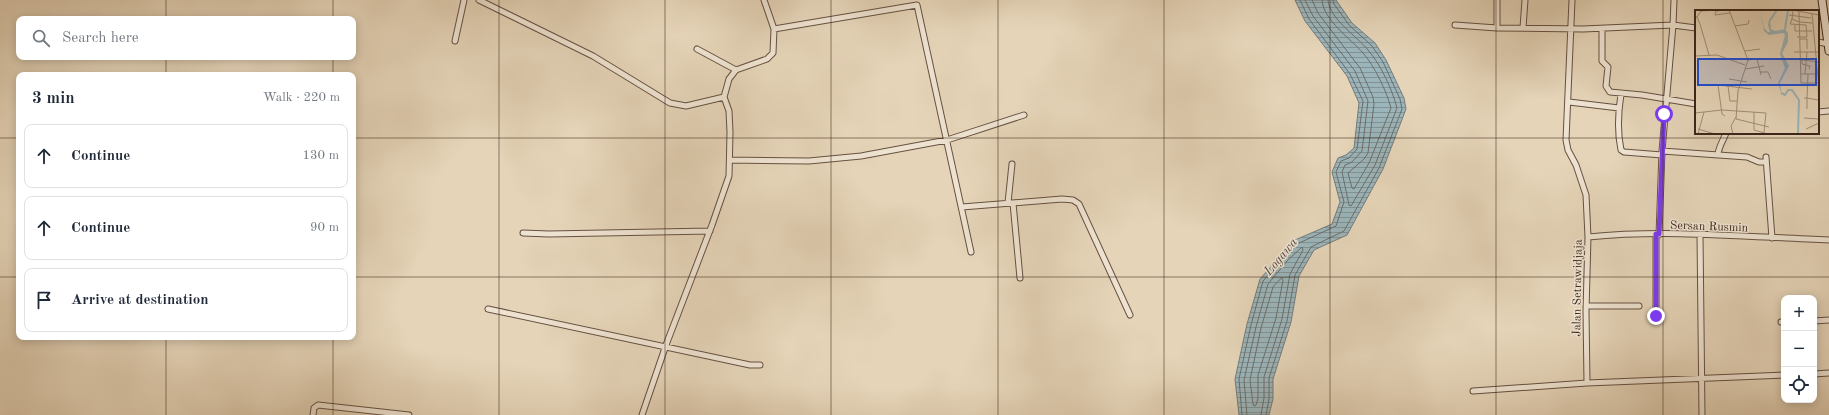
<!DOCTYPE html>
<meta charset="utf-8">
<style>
:root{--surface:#fff;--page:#f6f6f7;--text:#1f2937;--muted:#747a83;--line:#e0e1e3}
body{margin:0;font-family:"Old Standard TT",serif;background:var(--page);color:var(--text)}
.controls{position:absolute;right:12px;bottom:12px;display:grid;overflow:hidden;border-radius:8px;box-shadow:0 2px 10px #0003}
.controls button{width:36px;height:36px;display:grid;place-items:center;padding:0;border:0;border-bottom:1px solid var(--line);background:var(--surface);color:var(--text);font:20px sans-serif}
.stop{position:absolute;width:12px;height:12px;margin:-9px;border:3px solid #7c3aed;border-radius:50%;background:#fff}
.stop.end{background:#7c3aed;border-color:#fff;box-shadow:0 1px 4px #0008}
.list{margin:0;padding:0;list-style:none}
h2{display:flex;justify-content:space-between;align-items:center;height:52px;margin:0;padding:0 16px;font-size:17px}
h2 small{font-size:13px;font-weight:400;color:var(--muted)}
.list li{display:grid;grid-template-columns:26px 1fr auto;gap:12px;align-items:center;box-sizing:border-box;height:64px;margin:0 8px 8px;padding:0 8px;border:1px solid var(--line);border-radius:8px}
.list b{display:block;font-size:15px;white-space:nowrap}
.list em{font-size:13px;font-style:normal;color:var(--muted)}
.icon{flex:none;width:22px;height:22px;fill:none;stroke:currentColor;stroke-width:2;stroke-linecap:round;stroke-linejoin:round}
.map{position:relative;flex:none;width:1829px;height:415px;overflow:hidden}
.search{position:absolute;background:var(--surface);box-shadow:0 2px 10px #0003;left:16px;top:16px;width:340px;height:44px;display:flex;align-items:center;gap:10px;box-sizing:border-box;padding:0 14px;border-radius:8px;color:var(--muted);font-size:15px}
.panel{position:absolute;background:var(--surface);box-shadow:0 2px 10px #0003;left:16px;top:72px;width:340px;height:268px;border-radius:8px}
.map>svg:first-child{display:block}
.water{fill:url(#water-rules);stroke:#757b7a}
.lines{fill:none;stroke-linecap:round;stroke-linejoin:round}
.shore{stroke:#6c6d6a;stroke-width:1}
.street-casing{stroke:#665142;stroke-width:7}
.secondary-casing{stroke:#3c251b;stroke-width:9}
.street{stroke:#eee3d1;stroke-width:5}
.secondary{stroke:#eee3d1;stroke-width:7}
.route{stroke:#7c3aed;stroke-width:5}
.grid{fill:none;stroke:#3c251b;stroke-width:1;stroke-opacity:0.55}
.labels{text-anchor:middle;stroke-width:3;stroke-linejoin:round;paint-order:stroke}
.street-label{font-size:12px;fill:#3c251b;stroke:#eee3d1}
.water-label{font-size:13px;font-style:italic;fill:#544943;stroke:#eee3d1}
.inset-river{fill:none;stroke:#9bb5ba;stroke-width:2}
.inset-road{fill:none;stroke:#a18e79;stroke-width:1}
.view{fill:#1d4ed8;fill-opacity:0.15;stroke:#1d4ed8;stroke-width:2}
.inset-edge{fill:none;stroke:#3c251b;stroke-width:2}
</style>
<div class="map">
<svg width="1829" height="415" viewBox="0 0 1829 415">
<defs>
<pattern id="water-rules" width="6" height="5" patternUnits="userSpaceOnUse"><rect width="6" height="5" fill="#9bb5ba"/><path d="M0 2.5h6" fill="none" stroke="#809396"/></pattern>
</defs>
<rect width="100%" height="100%" fill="#e5d4b8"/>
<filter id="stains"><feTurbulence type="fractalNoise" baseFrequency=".005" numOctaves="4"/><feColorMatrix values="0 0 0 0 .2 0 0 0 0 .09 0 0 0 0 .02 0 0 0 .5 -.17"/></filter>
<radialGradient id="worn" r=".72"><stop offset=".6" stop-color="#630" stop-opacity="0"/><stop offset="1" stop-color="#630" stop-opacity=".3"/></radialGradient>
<!-- water -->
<path class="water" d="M1295,0H1336L1352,23L1375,43L1386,60L1404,98L1406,109L1383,169L1347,235L1314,250L1299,276L1291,322L1273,379V399L1269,415H1239L1235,379L1247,324L1260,279L1295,240L1332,224L1340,202L1332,172L1338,158L1346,155L1354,148L1359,103L1347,76L1305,21Z"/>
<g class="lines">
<!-- shore -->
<path class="shore" d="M1305,0L1313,16L1355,71L1368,101L1362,151L1352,162L1345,165L1342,172L1349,205L1351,206L1375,165L1397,108C1392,89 1381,65 1368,50C1358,37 1329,19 1328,0
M1312,0L1318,13L1360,68L1373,97L1374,104L1368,153L1364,159L1348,173L1352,188L1354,189L1369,163L1391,108C1387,92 1374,65 1363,53C1351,39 1323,20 1322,0
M1282,278L1283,280L1276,318L1258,375V398L1256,405L1254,406L1253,404L1250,380L1261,328L1273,287Z
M1242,415L1239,379L1251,325L1263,281L1297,244L1336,226L1344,202L1336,172L1341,161L1349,158L1357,149L1363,101L1350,74L1309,19L1300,0
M1247,415L1244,380L1256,327L1268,284L1288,260L1302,247L1303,250L1290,274L1282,319L1264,377V398L1261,415
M1266,415L1269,399V378L1287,321L1295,275L1311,247L1344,231L1379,168L1402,109L1400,99L1383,62L1372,46L1349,25L1334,4L1333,0"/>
<defs>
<path id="street" d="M479,0L593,56L670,103L686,106L724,97
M1497,0V28L1583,29L1673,25L1696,28
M1572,0L1566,140L1568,150L1576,165L1586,195L1588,237L1586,311L1587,383L1784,375
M1455,25L1497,28
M1523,28L1525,0
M774,29L917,5L971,252
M1602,29V61L1608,67L1606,86L1610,92L1642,95L1696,104
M455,41L464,0
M1818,42L1829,44
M697,49L736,70
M1621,94C1618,113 1617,131 1621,150L1624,152L1662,155
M1569,102L1619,108
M1818,112L1829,111
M1662,151L1747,157L1759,162H1766
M1718,154C1719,146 1723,141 1726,133
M1766,157L1772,238
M730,160L809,161L861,156L947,140L1024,115
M1008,203L1012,164
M1013,203L1020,278
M962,207L1062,199L1073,200L1079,204L1130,315
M523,233L549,234L710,231
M1700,234L1702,415
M1659,235L1662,151L1673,25L1674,0
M1588,237C1668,229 1749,237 1829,240
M1586,306H1639
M488,309L750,365H760
M1656,316V235
M1814,321L1829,320
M1781,322H1784
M1814,374L1829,373
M1473,391L1587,383
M313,415L314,408L318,405L409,415
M642,415L666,345L712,225L729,176L730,132L729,111L724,97L729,79L736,70L767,59L773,53L774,29L764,0"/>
<path id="secondary" d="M1822,0L1829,51"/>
</defs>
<!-- street casing -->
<use href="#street" class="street-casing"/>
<!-- secondary casing -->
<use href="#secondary" class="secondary-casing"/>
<!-- street -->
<use href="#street" class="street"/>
<!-- secondary -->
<use href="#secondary" class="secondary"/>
</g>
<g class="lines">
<!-- route -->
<path class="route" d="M1656,316V234H1659L1664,114"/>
</g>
<!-- grid -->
<path class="grid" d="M166,0V19M333,0V19M499,0V415M665,0V415M831,0V415M998,0V415M1164,0V415M1330,0V415M1496,0V415M1663,0V415M166,57V75M333,57V75M0,138H19M353,138H1829M0,277H19M353,277H1829M166,337V415M333,337V415"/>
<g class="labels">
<!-- street labels -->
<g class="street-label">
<text transform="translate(1709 226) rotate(2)" y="4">Sersan Rusmin</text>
<text transform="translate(1577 288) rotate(-89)" y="4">Jalan Setrawidjaja</text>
</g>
<!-- water labels -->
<g class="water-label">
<text transform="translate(1280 256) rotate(-50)" y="5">Logawa</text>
</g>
</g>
<!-- overview -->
<g transform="translate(1695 10)">
<rect width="124" height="124" fill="#e5d4b8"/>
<path d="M65,0L69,18L73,22H75L73,15L74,10L81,0H83L75,12L76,19L80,21L90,19L93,23V32L87,43L94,56L85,73L87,86L83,73L90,58L85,44L90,25L88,23L74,25L69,21Z" fill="#9bb5ba"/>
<path class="inset-river" d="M90,19L93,0M86,83L90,85L93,80H97L104,90L103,124"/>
<path class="inset-road" d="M34,0L53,50L43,81L41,109L74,117M97,0L124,5M21,1L20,5L35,3M98,1L97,9L104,12M104,2L106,73H123M94,5L116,8M0,7H2L5,14L14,45M2,7L6,1L23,0V2M97,9L95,14L111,15L112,27H102M105,12L117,13M100,15V21H117M40,16L53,14L54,10M105,29H112V39M50,41L65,39M99,42H124M0,46L22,45L50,55M100,49L124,52M53,50L62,49L66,65M107,50V54L115,56L114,59M50,59L69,56M65,62H73L76,69M106,64H122M110,64L112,42M34,69L52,72M33,76L35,91H42M109,88H112L113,64M112,99V88L123,90M59,102V120L73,124M0,103L27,100L71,103L69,122M30,106L27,104L23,75L57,79M109,108L124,109M3,119L20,124M111,119L124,113L123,68L117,3M3,124L9,102M38,124L36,116L41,107"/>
<path class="view" d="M3,49H121V75H3Z"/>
<rect width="124" height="124" class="inset-edge"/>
</g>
<rect width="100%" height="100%" filter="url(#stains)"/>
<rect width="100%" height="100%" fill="url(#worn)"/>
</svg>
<div class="controls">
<button>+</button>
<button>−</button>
<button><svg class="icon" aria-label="locate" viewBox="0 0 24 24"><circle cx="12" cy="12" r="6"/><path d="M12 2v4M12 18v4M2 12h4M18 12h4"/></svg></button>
</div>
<div class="stop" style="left:1664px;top:114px"></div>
<div class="stop end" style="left:1656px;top:316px"></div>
<div class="search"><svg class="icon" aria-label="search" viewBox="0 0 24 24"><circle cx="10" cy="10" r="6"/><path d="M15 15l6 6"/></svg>Search here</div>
<section class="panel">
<h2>3 min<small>Walk · 220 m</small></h2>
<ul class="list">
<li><svg class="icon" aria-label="ahead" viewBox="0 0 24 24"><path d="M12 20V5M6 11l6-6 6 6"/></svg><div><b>Continue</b></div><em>130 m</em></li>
<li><svg class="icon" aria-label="ahead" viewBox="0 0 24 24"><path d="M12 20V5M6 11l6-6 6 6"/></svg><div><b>Continue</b></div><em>90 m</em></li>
<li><svg class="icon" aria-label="arrive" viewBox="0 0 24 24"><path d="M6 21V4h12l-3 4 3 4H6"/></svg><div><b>Arrive at destination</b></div></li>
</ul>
</section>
</div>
